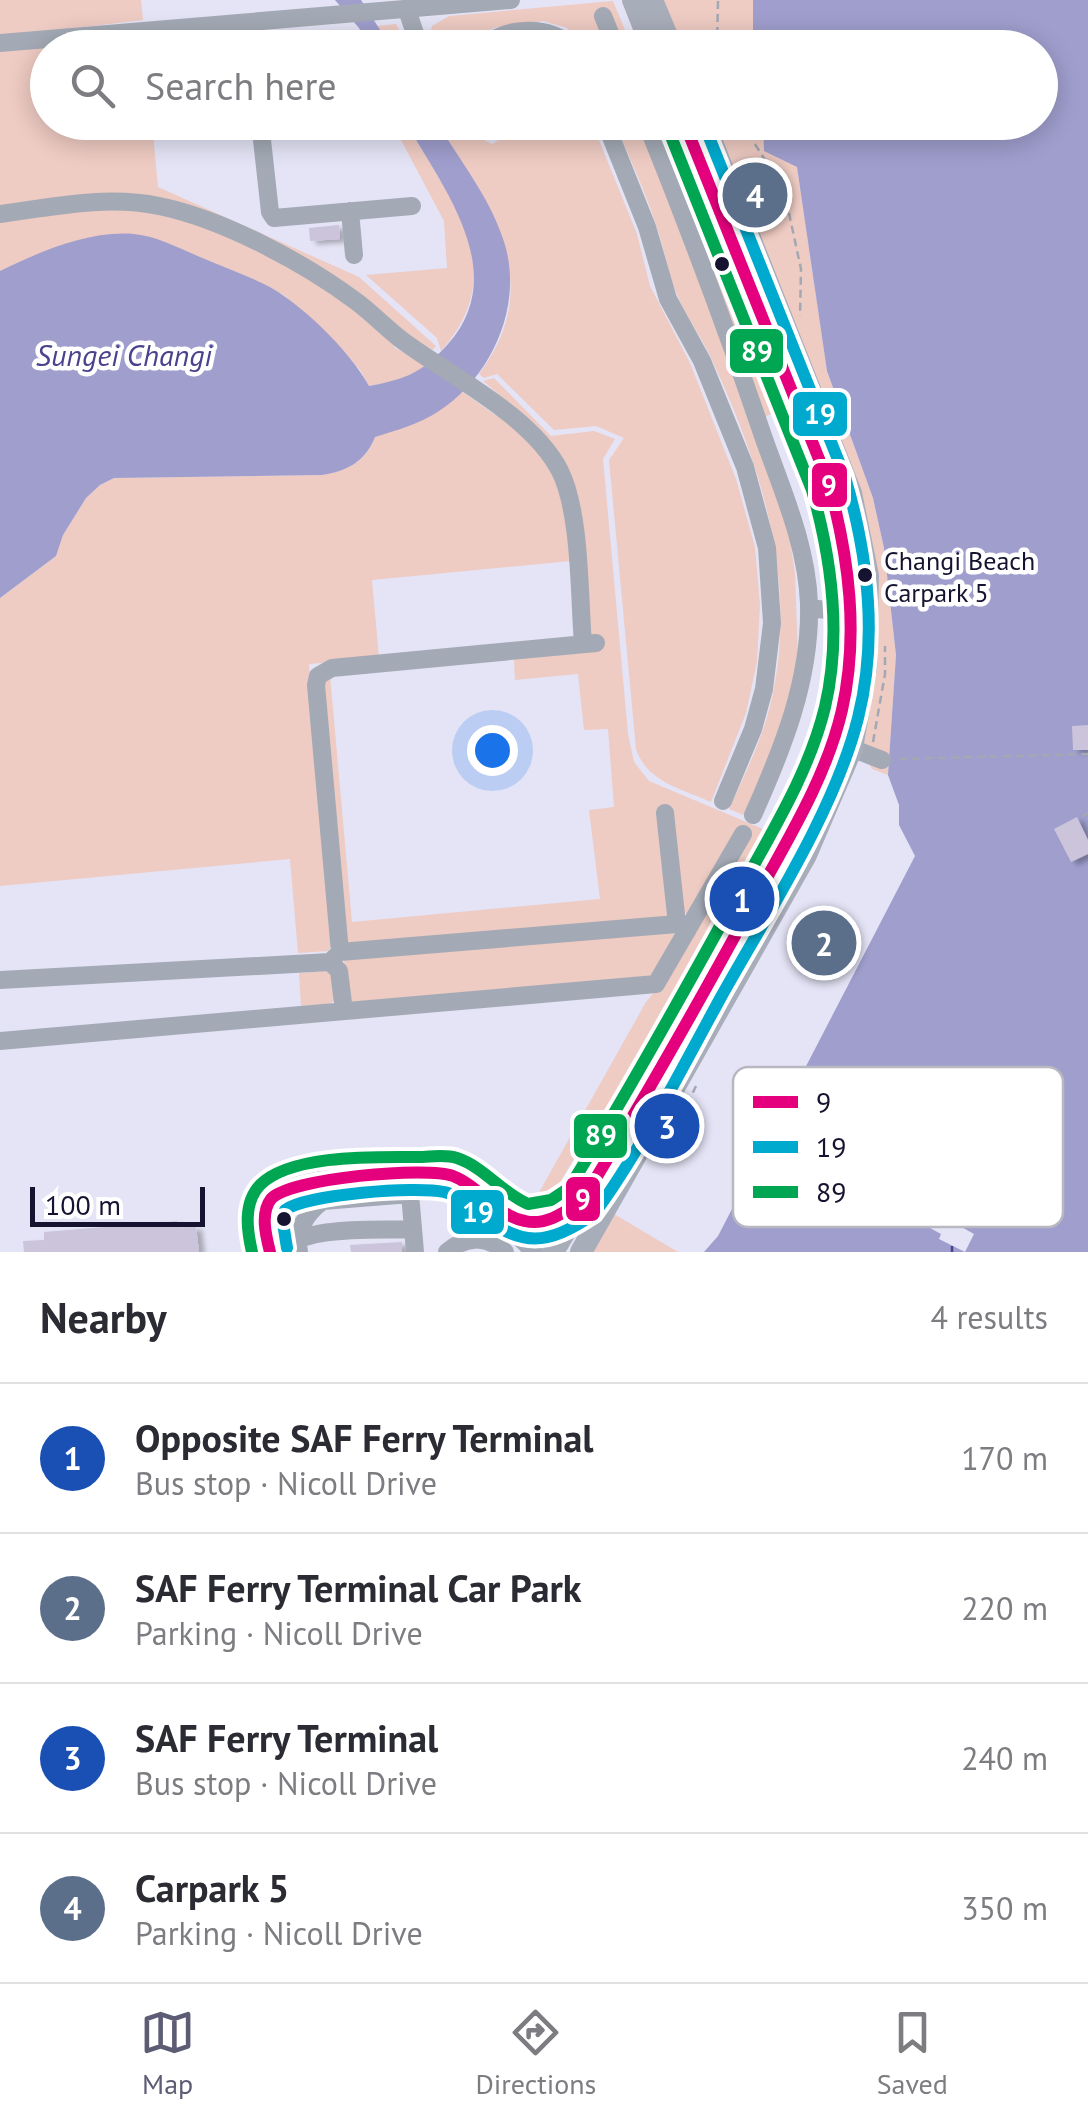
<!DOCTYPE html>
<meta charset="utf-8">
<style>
:root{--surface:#fff;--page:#f7f7f7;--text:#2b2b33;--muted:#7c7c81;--line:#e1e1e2;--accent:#5d5c75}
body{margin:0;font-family:"PT Sans",sans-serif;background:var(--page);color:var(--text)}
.scale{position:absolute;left:30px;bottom:25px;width:175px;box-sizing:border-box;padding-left:10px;border:5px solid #15132f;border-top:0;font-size:28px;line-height:35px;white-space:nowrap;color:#15132f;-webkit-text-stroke:8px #fff;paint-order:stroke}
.you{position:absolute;left:492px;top:750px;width:35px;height:35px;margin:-25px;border:8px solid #fff;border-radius:50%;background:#1a73e8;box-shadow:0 0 0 15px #1a73e833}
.badge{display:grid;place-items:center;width:65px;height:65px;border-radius:50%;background:var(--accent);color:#fff;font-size:32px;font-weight:700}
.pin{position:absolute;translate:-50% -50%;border:5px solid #fff;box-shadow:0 2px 10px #0006}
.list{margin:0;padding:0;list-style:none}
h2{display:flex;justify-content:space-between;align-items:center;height:130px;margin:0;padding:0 40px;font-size:42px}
h2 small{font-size:32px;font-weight:400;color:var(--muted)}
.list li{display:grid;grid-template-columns:65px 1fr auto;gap:30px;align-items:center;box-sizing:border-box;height:150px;padding:0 40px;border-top:2px solid var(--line)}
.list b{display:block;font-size:38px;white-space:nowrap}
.list p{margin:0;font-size:32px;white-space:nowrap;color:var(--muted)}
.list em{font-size:32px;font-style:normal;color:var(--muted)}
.icon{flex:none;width:55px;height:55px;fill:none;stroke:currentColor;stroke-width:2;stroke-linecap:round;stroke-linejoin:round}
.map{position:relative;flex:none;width:1088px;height:1252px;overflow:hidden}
.search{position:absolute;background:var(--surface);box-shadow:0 5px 25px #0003;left:30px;right:30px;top:30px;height:110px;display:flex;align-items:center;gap:25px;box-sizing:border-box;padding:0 35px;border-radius:55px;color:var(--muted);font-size:38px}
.sheet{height:730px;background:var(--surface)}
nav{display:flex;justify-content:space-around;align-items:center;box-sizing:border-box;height:140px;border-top:2px solid var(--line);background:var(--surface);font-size:28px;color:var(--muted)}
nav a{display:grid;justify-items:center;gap:5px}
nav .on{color:var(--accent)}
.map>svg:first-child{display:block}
.green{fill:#eecbc3}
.water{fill:#9f9ecd}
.pier{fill:#e4e4f6}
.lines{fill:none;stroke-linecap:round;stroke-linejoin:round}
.ferry{stroke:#4a428d;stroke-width:2.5;stroke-dasharray:12 10;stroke-linecap:butt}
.building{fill:#cbc4da;filter:url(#shadow)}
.path{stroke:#a3a8b2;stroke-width:2.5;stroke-dasharray:8 5;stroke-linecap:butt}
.minor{stroke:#a3aab5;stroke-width:18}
.major{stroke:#a8adba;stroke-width:22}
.bus-1-casing{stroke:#fff;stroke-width:20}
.bus-2-casing{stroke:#fff;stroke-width:20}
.bus-3-casing{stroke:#fff;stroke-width:20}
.bus-1{stroke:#e5007d;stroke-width:12}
.bus-2{stroke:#00a9ce;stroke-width:12}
.bus-3{stroke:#00a651;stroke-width:12}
.bus-dot{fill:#15132f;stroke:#fff;stroke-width:4}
.labels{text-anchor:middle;stroke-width:9;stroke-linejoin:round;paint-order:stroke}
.bus-label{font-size:26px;fill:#15132f;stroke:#fff;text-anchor:start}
.water-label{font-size:30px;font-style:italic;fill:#4a428d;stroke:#fff}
.key{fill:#fff;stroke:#b9b8c1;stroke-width:2.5}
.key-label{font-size:28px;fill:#15132f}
.line-badge{stroke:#fff;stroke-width:4}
.badge-label{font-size:28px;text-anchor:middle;font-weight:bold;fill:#fff}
</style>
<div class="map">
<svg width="1088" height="1252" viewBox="0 0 1088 1252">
<defs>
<filter id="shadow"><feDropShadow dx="6" dy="3.5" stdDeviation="2.5" flood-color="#0004"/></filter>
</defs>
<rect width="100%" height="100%" fill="#e4e4f6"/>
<!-- green -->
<path class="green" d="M0,0H141L143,20L0,37Z
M657,0H753V47H678Z
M613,1L632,47H584L567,28L543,21L493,28L467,47H432L429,38L432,26L449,16Z
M396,24L409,47H391L377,26Z
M144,39L145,47L48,48V122L152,123L158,187L359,277L436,346L433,350L404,334L361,299L156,200L0,209V48Z
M392,123H406C450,200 513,270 441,351L437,338L366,275L447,268L444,221Z
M438,123H467L476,136L492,144L528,123H592L637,234L650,286L690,363L736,479L755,547L760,605L757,662L746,713L711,802C682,789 647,782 636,749L609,460L624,438L596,426L554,430L497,374L484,378L479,374C550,278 486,206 438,123Z
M615,123H640L704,278L789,534L795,573L798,658L788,710L746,816L729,809C745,774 762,740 771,702C799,582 761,464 710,356C700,335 686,316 677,295C667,271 664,246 655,222C644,188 628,155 615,123Z
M652,123H663L702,217L708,249L744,324L779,411L764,417Z
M710,123H763L765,151L797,166L827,371L873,498L884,548L896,655L888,775L872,769L857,742L872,654Z
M136,205L236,238L324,284L397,341L394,347L426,366L406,379L369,386L360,370L337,344L285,296L266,285L158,240L13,265L0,271V223L14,216Z
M494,378L551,436L594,431L615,439L603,459L628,734L634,762L649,781L763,829L756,845L730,883L707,937L660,1026L590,1131L548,1203L528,1212L646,1002L660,985L688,913L669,914L665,918L346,947L323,679L330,675L352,922L600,899L589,810L614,807L608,729L584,730L578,674L515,680L514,659L602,650L601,637L586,638L575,506L505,400L483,381Z
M463,392L495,415L499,412L538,450L562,486L571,561L372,580L379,658L309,664L334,942L328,951L298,953L290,859L0,886V598L56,556L63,535L86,498L100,485L114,478L322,475C346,471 366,462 375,437C408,426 435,414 463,392Z
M671,931L675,936L652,975L646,977L351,1002L346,994L344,959Z
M327,971L335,974L336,1000L329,1004L301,1006L299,973Z
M614,1214L678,1252H593Z"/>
<!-- water -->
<path class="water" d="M335,0H361L391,47H368L359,28Z
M753,0H1088V1252H704L718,1236L915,856L899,825V805L888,775L896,655L884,548L873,498L827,371L797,167L764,151L763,123L1040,122V48L753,47Z
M406,123H438C459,160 488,195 502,236C526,300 494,375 439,411C420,424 397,430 375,437C365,462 347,471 322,475L114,478L100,485L86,498L63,535L56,556L0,598V271C39,252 89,230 134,234C157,236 178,248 200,257C221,266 243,274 264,284C299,301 350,351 369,386C406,379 422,373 448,344C511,273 444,189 406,123Z"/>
<!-- pier -->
<path class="pier" d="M934,1095L952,1105L939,1129L933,1127L908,1171L913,1174L899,1200L945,1225L949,1220L974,1234L965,1252L939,1239L941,1234L875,1198L878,1192L771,1135L781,1115L889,1172L894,1163L901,1166L926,1123L921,1119Z"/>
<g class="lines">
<!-- ferry -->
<path class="ferry" d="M952,1252V1246"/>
</g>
<!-- building -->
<path class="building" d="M339,225L340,239L310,241L309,228Z
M1088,725V750H1073L1072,726Z
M1077,817L1088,840V854L1071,862L1054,829Z
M177,1221L178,1228L196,1226L199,1252H24L23,1241L44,1240V1232Z
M402,1242V1252H351L350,1245Z"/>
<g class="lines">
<!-- path -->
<path class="path" d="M717,48L718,0
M741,122L784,190L801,269L800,316
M716,250L724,271
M873,742L885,674V646
M899,759L1088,754
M1082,816L1088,813
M661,1149L675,1130L696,1086
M559,1200L608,1122"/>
<!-- minor -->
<path class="minor" d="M407,10L420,48
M603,16L616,48
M252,22L254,48
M0,43L511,0
M481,48C506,26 549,24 573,48
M260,122L270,212L274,218L412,206
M605,122L647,227L668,299L702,361L745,467L767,548L772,623L764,689L753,729L723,801
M646,122C688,226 727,330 763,436C782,490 807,545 809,604C811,679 783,748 753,815
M350,211L354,255
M0,214C52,207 106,195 159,206C223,219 305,263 357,302C373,314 387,329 403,341C452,377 532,416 560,471C581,513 579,596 583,644
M809,608L863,614
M596,643L332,668L318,676L316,685L340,952L677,924L687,931
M843,745L882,760
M665,813L677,924
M336,956L330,962L339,971L344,1011
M0,980L330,962
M0,1041L656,984L743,834
M270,1252C260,1211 264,1191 307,1180L450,1174L462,1179L534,1252
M279,1252C306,1224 376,1231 413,1229
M299,1252C295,1231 306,1213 323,1201L410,1194
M415,1252L410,1194L416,1184
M447,1252C466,1236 486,1234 505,1252"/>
<!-- major -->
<path class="major" d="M633,0L652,48
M652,0L672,48
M513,1229L550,1230L568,1216
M553,1252L708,989L795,829L833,741L848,672L851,614L843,529L829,484L684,122
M581,1252L806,855L852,748L866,668L868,576L851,493L704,122"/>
<defs>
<path id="bus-1" d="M270,1252C266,1236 260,1213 271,1199C289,1178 428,1166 453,1176C479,1186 497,1216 525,1221C546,1226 565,1212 582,1201C642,1103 698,1004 753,903C786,842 826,779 842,710C859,634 849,558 829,484L684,122"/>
<path id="bus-2" d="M287,1248L283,1223L285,1210C307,1194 416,1186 444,1192C456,1194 468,1205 477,1212C522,1248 547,1246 594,1214C641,1150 682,1068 721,997C768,913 835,810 858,718C878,639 868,555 845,477L703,122"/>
<path id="bus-3" d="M252,1252C247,1230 243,1203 260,1185C291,1154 376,1157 418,1157C430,1157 445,1154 457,1158C484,1167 502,1193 528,1204L551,1200L569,1188C629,1091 684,992 739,892C771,833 809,773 825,707C842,634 832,560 812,490L668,129"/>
</defs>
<!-- bus-1 casing -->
<use href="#bus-1" class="bus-1-casing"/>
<!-- bus-2 casing -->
<use href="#bus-2" class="bus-2-casing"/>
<!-- bus-3 casing -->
<use href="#bus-3" class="bus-3-casing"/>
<!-- bus-1 -->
<use href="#bus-1" class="bus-1"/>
<!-- bus-2 -->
<use href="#bus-2" class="bus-2"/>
<!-- bus-3 -->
<use href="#bus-3" class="bus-3"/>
</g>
<!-- markers -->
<g class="bus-dot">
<circle cx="722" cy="264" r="9"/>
<circle cx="865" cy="575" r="9"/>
<circle cx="284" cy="1219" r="9"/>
</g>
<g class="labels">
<!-- bus labels -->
<g class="bus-label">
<text x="884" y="570">Changi Beach<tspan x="884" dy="32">Carpark 5</tspan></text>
</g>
<!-- water labels -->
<g class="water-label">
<text x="124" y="366">Sungei Changi</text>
</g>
</g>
<!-- legend -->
<rect x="733" y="1067" width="330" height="160" rx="15" class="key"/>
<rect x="753" y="1096" width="45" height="12" fill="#e5007d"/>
<rect x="753" y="1141" width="45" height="12" fill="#00a9ce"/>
<rect x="753" y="1186" width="45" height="12" fill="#00a651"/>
<g class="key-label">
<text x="816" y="1112">9</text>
<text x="816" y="1157">19</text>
<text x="816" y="1202">89</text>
</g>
<g class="line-badge">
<rect x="728" y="327" width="57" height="48" rx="10" fill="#00a651"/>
<rect x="791" y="390" width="58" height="48" rx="10" fill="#00a9ce"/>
<rect x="810" y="461" width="39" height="48" rx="10" fill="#e5007d"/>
<rect x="572" y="1112" width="57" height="48" rx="10" fill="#00a651"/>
<rect x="564" y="1175" width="38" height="48" rx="10" fill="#e5007d"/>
<rect x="449" y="1188" width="57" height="48" rx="10" fill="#00a9ce"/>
</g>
<g class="badge-label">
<text x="757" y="361">89</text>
<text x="820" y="424">19</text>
<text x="829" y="495">9</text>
<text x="601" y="1145">89</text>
<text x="583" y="1209">9</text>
<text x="478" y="1222">19</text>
</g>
</svg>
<div class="scale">100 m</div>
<div class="you"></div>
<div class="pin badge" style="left:742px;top:899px;background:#1a4fb4">1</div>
<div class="pin badge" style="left:824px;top:943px;background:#5c6f8a">2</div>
<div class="pin badge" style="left:667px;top:1126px;background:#1a4fb4">3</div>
<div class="pin badge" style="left:755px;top:195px;background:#5c6f8a">4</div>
<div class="search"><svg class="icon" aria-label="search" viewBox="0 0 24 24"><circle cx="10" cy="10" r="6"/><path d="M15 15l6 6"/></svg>Search here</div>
</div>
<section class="sheet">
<h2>Nearby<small>4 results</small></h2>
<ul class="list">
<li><span class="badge" style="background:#1a4fb4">1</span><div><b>Opposite SAF Ferry Terminal</b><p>Bus stop · Nicoll Drive</p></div><em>170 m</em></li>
<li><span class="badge" style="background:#5c6f8a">2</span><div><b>SAF Ferry Terminal Car Park</b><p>Parking · Nicoll Drive</p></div><em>220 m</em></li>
<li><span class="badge" style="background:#1a4fb4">3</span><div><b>SAF Ferry Terminal</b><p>Bus stop · Nicoll Drive</p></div><em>240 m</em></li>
<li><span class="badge" style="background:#5c6f8a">4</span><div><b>Carpark 5</b><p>Parking · Nicoll Drive</p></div><em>350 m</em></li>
</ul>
</section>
<nav>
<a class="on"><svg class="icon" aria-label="map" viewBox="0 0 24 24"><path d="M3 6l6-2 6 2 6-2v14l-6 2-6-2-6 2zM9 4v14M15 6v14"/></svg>Map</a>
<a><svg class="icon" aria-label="directions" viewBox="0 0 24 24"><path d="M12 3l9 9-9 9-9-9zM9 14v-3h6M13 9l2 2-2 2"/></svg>Directions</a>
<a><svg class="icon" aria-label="saved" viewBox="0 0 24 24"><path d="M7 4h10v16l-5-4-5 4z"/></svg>Saved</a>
</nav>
